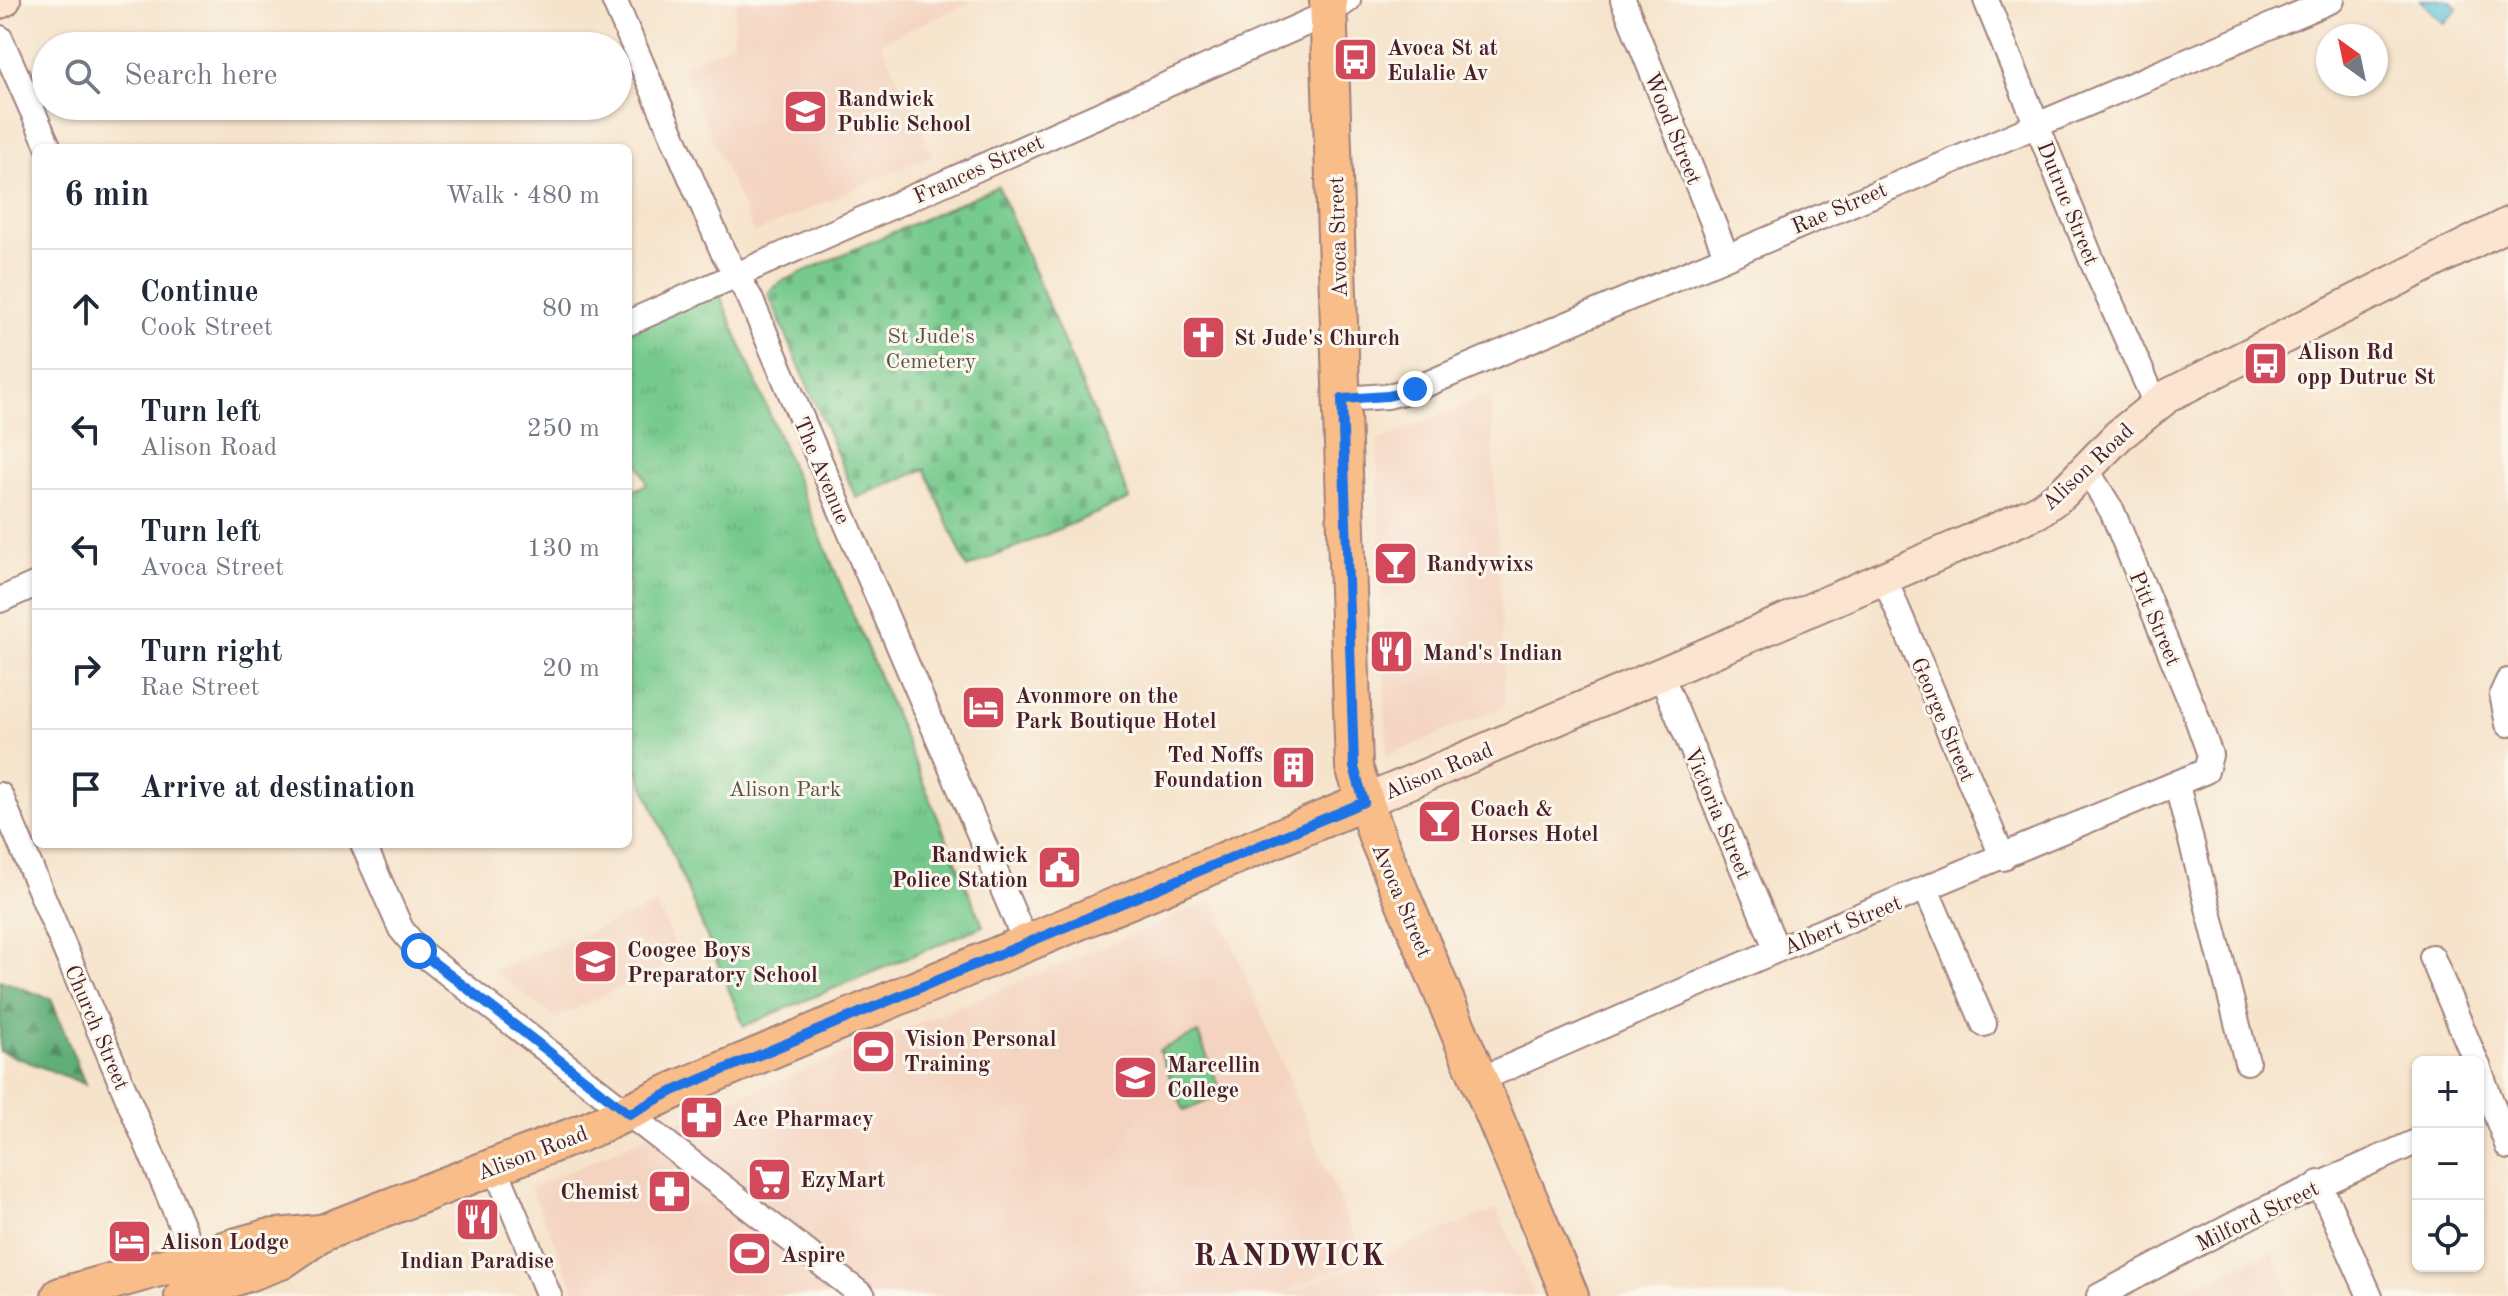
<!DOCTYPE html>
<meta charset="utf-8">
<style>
:root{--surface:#fff;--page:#f2f2f3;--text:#1f2937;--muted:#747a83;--line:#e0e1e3}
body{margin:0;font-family:"Old Standard TT",serif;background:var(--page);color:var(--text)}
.controls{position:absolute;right:24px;bottom:24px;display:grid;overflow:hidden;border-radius:12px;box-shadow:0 2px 6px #0004}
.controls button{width:72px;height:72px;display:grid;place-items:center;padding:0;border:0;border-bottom:2px solid var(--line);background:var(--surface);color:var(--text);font:40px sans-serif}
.compass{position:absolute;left:2316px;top:24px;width:72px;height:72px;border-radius:50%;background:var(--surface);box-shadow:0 2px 6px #0004;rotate:327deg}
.stop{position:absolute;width:24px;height:24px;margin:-18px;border:6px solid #1a73e8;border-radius:50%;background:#fff}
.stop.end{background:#1a73e8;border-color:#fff;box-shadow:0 2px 8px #0008}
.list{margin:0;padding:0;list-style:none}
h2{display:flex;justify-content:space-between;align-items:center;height:104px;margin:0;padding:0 32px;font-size:34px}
h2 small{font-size:26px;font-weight:400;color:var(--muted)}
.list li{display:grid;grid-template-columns:52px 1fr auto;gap:24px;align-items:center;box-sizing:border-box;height:120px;padding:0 32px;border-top:2px solid var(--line)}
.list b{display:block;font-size:30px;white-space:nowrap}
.list p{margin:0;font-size:26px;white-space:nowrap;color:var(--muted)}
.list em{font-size:26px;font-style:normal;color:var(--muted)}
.icon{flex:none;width:44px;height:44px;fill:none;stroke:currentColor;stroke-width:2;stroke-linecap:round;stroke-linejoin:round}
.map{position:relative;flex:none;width:2508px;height:1296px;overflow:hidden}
.search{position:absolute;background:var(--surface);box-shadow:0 2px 6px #0004;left:32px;top:32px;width:600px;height:88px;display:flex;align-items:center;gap:20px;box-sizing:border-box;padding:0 28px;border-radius:44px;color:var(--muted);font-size:30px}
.panel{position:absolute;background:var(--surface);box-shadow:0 2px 6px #0004;left:32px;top:144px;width:600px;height:704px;border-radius:12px}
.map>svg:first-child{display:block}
.built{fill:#f4d3c0}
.grass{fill:url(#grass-tufts);stroke:#60745c;stroke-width:2}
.forest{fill:url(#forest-firs);stroke:#566652;stroke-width:2}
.cemetery{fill:url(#cemetery-stones);stroke:#60745c;stroke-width:2}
.water{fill:#5ec5db;stroke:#547283;stroke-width:2}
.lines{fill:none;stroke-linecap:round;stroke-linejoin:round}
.minor-casing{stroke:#a0817b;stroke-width:28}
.secondary-casing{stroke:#a0817b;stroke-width:36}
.primary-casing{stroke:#a0817b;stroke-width:40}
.minor{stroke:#fff;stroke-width:24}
.secondary{stroke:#fce5d0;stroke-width:32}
.primary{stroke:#f8bd89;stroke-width:36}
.route{stroke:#1a73e8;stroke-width:10}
.labels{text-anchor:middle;stroke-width:6;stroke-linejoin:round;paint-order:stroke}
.poi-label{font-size:22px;font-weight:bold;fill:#4a1f2b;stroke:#fbf7ec;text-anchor:start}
.street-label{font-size:22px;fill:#4a1f2b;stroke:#fbf7ec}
.park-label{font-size:22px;fill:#585248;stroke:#fbf7ec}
.district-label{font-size:30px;font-weight:bold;letter-spacing:2px;fill:#4a1f2b;stroke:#fbf7ec}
</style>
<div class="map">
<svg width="2508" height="1296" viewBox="0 0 2508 1296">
<defs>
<pattern id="grass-tufts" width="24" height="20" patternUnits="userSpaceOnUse" patternTransform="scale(2)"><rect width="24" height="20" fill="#77ca8d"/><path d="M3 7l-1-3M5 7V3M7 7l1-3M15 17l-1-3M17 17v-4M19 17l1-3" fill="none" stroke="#68ad7a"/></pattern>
<pattern id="forest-firs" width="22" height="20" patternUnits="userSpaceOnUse" patternTransform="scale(2)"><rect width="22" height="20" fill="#61ae78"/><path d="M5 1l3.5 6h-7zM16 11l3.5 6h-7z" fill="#528d63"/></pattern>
<pattern id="cemetery-stones" width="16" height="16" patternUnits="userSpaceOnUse" patternTransform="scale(2)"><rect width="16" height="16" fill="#77ca8d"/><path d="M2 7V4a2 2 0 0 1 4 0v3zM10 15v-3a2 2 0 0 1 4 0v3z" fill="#68ad7a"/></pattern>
</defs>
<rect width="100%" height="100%" fill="#fbf7ec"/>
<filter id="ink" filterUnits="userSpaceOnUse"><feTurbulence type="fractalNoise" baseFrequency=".0125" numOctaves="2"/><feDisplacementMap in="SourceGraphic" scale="16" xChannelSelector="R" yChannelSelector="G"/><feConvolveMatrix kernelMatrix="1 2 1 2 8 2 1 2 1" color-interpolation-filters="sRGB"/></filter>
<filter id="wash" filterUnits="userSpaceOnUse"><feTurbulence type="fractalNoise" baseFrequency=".006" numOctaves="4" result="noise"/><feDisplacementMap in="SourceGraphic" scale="32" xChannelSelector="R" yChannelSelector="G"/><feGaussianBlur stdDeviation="1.8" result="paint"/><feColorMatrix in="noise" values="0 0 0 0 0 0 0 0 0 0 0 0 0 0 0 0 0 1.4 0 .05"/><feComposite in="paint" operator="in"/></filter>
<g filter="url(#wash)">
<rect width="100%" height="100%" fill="#f6e3cb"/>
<!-- built -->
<path class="built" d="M736,0H975L881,42L933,155L754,233L681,67L733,43Z
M1491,394L1505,706L1387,756L1377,441Z
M1214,901L1364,1259L1276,1296H578L530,1188L701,1113Z
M657,904L681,958L556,1018L494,971Z
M1497,1209L1535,1296H1281Z
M2272,1252L2291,1296H2168Z"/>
<!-- grass -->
<path class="grass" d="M719,293L983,926L744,1026L628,747V493L647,484L628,438V331Z
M1198,1033L1222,1095L1184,1111L1159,1050Z"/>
<!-- forest -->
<path class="forest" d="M0,980L51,999L85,1084L0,1051Z"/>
<!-- cemetery -->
<path class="cemetery" d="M998,186L1130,499L967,568L925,469L856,498L768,293L780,282Z"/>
<!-- water -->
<path class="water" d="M2420,0H2450L2458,9L2444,24Z"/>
</g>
<g filter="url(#ink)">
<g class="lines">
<defs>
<path id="minor" d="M614,0L723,252L750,298L1026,943
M1623,0L1726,255
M1986,0L2093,263L2156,404
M0,38L49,148
M628,323L1329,13L1348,0
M1342,399L1388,396L1415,389L2332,0
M1885,580L2003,858
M0,600L36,584
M1661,675L1777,950
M2508,681L2502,694L2508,724
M2177,785L2247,1062
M0,795L196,1260
M363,844L401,929L419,951L863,1296
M1926,889L1984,1024
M2432,957L2476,1062
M2478,1066L2508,1147
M1479,1080L1777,950L2206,771L2210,755L2194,710L2112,511L2086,469
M495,1167L549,1296
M2319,1183L2370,1296
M2099,1296L2252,1215L2418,1141"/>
<path id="secondary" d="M0,2L4,0
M1364,802L2037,512L2063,493L2118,436L2169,395L2508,224"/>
<path id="primary" d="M1328,0L1354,767L1377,837L1570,1296
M60,1296L266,1238L320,1233
M183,1296L281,1261L322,1233L589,1130L673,1091L1364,802"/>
</defs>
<!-- minor casing -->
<use href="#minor" class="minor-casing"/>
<!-- secondary casing -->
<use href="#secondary" class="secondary-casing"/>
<!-- primary casing -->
<use href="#primary" class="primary-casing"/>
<!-- minor -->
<use href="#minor" class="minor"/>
<!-- secondary -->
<use href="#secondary" class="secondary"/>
<!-- primary -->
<use href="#primary" class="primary"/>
</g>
</g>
<g class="lines" filter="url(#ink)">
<!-- route -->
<path class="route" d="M419,951L629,1114L673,1091L1364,802L1354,767L1342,399L1388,396L1415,389"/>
</g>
<!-- icons -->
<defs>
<symbol id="bus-square" viewBox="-11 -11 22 22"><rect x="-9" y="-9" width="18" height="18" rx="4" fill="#d1495b" stroke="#fbf7ec"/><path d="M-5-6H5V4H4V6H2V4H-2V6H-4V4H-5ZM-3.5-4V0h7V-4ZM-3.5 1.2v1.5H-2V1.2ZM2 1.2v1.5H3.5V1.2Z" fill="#fff"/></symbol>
<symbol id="school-square" viewBox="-11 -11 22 22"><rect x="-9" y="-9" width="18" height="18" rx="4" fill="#d1495b" stroke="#fbf7ec"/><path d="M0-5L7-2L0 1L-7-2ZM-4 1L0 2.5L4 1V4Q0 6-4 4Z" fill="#fff"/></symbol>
<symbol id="church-square" viewBox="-11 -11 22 22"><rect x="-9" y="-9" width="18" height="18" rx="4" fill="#d1495b" stroke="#fbf7ec"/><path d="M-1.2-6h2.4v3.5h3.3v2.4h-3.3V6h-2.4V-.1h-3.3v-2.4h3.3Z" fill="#fff"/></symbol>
<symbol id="bar-square" viewBox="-11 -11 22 22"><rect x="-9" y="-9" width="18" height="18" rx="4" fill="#d1495b" stroke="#fbf7ec"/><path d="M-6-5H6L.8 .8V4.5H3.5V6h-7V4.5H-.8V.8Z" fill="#fff"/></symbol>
<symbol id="restaurant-square" viewBox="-11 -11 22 22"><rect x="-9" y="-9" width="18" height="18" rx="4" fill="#d1495b" stroke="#fbf7ec"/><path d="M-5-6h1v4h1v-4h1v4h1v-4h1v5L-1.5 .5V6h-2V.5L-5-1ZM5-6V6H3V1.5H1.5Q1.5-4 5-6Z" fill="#fff"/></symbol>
<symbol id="hotel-square" viewBox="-11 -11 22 22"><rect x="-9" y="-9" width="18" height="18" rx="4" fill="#d1495b" stroke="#fbf7ec"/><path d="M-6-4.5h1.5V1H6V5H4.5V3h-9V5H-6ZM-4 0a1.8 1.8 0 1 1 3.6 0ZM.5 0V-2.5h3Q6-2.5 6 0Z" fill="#fff"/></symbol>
<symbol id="building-square" viewBox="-11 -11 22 22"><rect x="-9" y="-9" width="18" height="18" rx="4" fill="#d1495b" stroke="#fbf7ec"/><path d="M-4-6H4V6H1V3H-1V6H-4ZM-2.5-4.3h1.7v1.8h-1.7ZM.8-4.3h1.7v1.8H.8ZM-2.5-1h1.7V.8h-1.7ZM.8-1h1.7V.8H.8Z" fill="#fff"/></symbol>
<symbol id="civic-square" viewBox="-11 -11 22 22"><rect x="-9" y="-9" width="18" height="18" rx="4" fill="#d1495b" stroke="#fbf7ec"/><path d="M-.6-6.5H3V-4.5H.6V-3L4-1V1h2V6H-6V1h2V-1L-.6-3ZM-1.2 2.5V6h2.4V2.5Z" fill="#fff"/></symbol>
<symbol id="stadium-square" viewBox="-11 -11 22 22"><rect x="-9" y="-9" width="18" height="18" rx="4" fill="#d1495b" stroke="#fbf7ec"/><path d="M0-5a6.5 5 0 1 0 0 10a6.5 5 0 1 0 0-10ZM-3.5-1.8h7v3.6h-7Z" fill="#fff"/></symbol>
<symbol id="pharmacy-square" viewBox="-11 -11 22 22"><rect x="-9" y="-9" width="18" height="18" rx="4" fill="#d1495b" stroke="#fbf7ec"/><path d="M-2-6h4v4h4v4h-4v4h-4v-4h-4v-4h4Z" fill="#fff"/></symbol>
<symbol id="supermarket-square" viewBox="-11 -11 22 22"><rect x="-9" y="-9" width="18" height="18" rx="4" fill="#d1495b" stroke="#fbf7ec"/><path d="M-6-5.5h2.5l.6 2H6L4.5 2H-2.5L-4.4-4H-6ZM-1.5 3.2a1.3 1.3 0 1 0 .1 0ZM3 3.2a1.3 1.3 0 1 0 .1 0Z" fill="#fff"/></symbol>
</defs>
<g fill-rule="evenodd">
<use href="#bus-square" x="1330" y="34" width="51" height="51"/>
<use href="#school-square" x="780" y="86" width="51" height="51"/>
<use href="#church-square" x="1178" y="312" width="51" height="51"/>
<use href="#bus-square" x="2240" y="338" width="51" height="51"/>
<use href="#bar-square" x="1370" y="538" width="51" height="51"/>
<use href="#restaurant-square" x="1366" y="626" width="51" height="51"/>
<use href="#hotel-square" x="958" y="682" width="51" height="51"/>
<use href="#building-square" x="1268" y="742" width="51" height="51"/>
<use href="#bar-square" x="1414" y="796" width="51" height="51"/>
<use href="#civic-square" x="1034" y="842" width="51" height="51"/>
<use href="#school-square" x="570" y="936" width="51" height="51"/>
<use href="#stadium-square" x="848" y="1026" width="51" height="51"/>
<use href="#school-square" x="1110" y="1052" width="51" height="51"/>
<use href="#pharmacy-square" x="676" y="1092" width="51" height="51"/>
<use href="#supermarket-square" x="744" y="1154" width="51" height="51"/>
<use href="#pharmacy-square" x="644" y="1166" width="51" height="51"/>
<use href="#restaurant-square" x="452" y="1194" width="51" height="51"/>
<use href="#hotel-square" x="104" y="1216" width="51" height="51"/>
<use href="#stadium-square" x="724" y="1228" width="51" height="51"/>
</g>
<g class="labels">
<!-- poi labels -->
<g class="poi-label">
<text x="1387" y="55">Avoca St at<tspan x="1387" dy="25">Eulalie Av</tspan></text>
<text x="837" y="106">Randwick<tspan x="837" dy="25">Public School</tspan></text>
<text x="1234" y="345">St Jude's Church</text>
<text x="2297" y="359">Alison Rd<tspan x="2297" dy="25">opp Dutruc St</tspan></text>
<text x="1426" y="571">Randywixs</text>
<text x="1423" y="660">Mand's Indian</text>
<text x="1015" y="703">Avonmore on the<tspan x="1015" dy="25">Park Boutique Hotel</tspan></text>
<text x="1263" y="762" text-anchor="end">Ted Noffs<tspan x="1263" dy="25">Foundation</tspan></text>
<text x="1470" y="816">Coach &amp;<tspan x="1470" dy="25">Horses Hotel</tspan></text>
<text x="1028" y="862" text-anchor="end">Randwick<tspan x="1028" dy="25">Police Station</tspan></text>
<text x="627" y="957">Coogee Boys<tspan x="627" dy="25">Preparatory School</tspan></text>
<text x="904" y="1046">Vision Personal<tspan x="904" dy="25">Training</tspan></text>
<text x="1167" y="1072">Marcellin<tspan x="1167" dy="25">College</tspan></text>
<text x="732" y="1126">Ace Pharmacy</text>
<text x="800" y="1187">EzyMart</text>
<text x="639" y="1199" text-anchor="end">Chemist</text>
<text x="160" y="1249">Alison Lodge</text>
<text x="781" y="1262">Aspire</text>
<text x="477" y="1268" text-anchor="middle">Indian Paradise</text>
</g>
<!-- street labels -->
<g class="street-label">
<text transform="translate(1674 128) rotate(68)" y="8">Wood Street</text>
<text transform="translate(978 168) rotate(-24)" y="8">Frances Street</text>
<text transform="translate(2069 203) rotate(68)" y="8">Dutruc Street</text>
<text transform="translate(1839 207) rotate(-23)" y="8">Rae Street</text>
<text transform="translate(1337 237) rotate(-92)" y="8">Avoca Street</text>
<text transform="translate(2087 466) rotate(-43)" y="8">Alison Road</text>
<text transform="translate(823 470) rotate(67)" y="8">The Avenue</text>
<text transform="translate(2156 618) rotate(67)" y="8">Pitt Street</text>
<text transform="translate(1944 719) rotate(67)" y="8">George Street</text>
<text transform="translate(1438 770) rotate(-23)" y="8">Alison Road</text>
<text transform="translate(1719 813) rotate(67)" y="8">Victoria Street</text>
<text transform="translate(1403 900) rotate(67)" y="8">Avoca Street</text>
<text transform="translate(1842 924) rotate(-22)" y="8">Albert Street</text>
<text transform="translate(98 1027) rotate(67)" y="8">Church Street</text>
<text transform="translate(532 1152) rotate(-21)" y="8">Alison Road</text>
<text transform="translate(2257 1215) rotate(-26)" y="8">Milford Street</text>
</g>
<!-- park labels -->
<g class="park-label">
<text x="931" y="343">St Jude's<tspan x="931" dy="25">Cemetery</tspan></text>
<text x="785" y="796">Alison Park</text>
</g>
<!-- district labels -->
<g class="district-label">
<text x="1290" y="1265">RANDWICK</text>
</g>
</g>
</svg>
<div class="controls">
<button>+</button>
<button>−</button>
<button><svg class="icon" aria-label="locate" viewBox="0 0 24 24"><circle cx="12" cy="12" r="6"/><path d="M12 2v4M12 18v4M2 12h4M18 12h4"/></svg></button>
</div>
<svg class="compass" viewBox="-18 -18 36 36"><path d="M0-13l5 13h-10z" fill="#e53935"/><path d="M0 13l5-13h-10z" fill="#747a83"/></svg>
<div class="stop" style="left:419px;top:951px"></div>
<div class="stop end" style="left:1415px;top:389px"></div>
<div class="search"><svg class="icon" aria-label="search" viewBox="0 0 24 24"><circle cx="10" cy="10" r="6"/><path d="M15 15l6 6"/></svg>Search here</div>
<section class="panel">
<h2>6 min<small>Walk · 480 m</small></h2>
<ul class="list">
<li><svg class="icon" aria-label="ahead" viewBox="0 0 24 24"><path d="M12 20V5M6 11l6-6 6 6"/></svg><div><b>Continue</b><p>Cook Street</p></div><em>80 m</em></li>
<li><svg class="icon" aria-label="left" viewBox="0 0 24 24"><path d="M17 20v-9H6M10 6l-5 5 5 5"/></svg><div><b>Turn left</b><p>Alison Road</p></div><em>250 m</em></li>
<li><svg class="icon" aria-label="left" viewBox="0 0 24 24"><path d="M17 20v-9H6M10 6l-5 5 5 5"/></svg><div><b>Turn left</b><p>Avoca Street</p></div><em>130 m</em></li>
<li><svg class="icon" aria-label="right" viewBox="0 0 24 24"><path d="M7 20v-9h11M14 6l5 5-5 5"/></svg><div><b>Turn right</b><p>Rae Street</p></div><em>20 m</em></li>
<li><svg class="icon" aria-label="arrive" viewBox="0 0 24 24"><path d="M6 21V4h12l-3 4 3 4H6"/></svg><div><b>Arrive at destination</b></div></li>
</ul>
</section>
</div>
